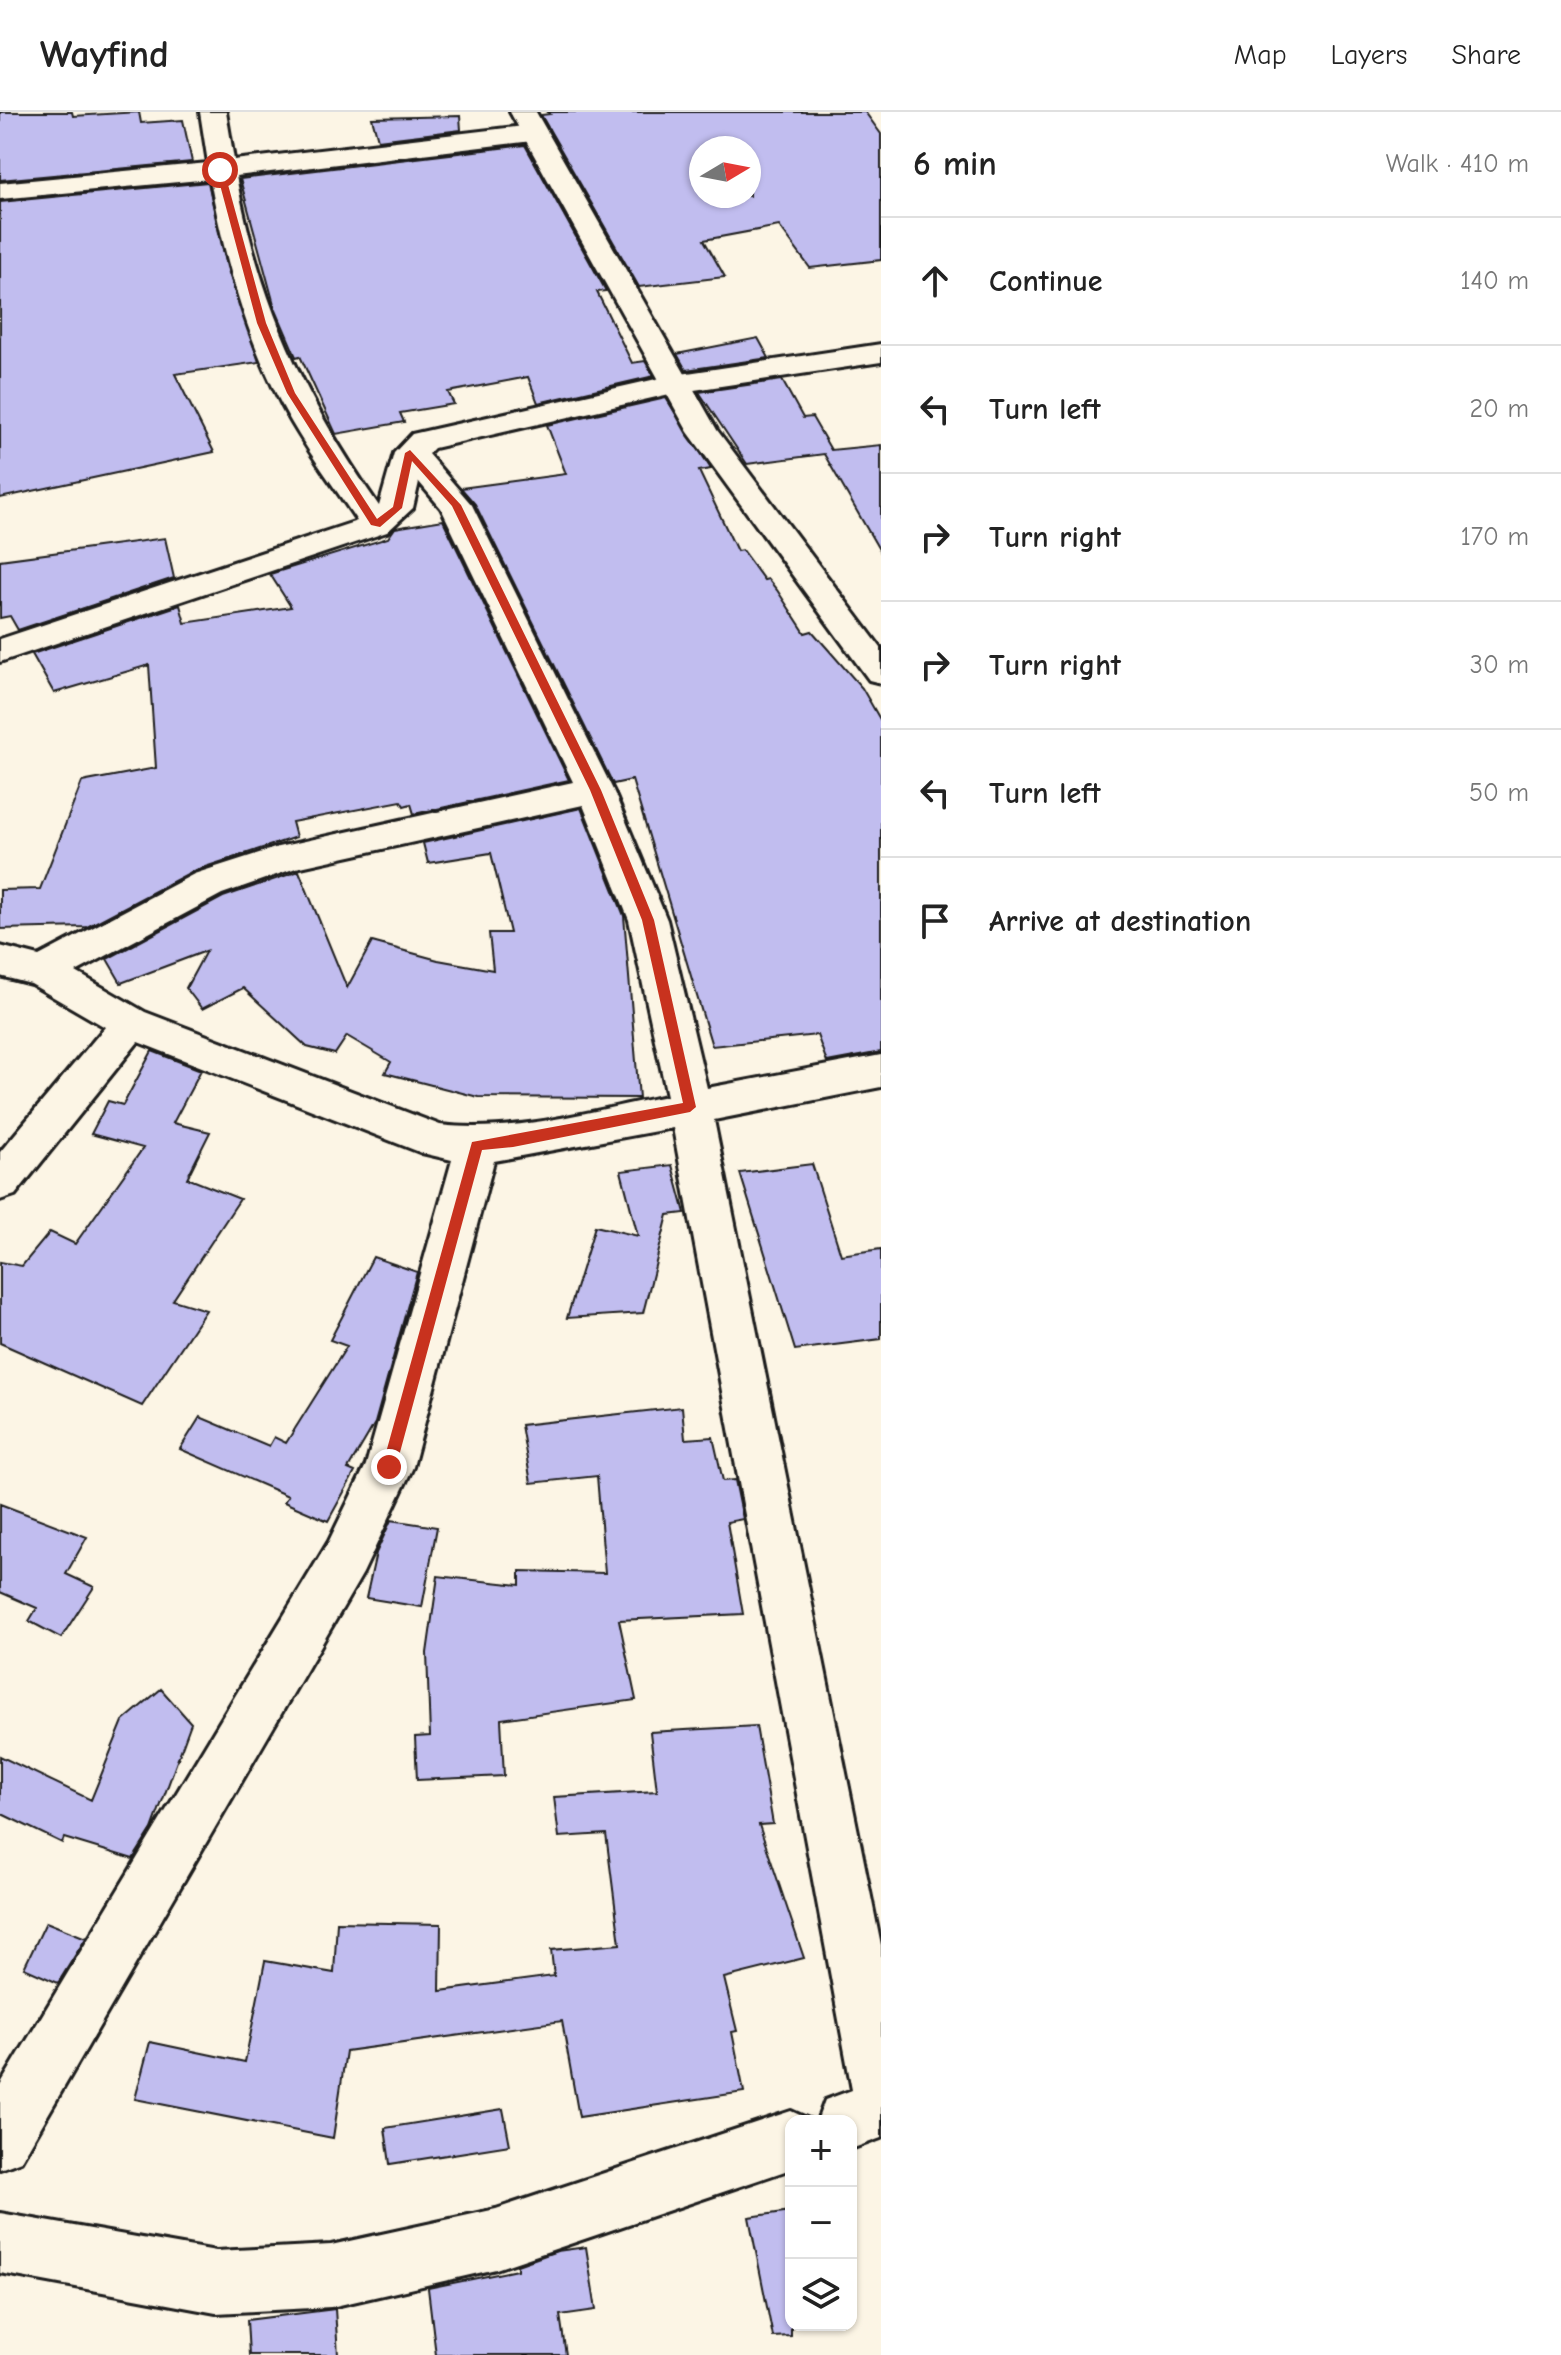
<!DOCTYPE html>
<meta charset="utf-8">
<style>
:root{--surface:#fff;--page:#f6f6f6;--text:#222;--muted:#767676;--line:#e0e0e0}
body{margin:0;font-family:"Comic Neue",sans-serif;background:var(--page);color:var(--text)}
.controls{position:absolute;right:24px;bottom:24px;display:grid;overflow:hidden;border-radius:16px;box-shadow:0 2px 6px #0004}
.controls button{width:72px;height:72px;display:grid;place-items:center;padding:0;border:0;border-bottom:2px solid var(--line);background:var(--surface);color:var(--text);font:40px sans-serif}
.compass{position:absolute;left:689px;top:24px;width:72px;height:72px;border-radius:50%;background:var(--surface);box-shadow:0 2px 6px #0004;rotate:80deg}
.stop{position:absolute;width:24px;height:24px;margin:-18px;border:6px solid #c8321e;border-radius:50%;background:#fff}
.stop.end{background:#c8321e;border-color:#fff;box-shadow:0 2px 8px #0008}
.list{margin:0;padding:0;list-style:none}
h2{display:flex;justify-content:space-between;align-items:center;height:104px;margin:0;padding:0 32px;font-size:34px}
h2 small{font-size:26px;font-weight:400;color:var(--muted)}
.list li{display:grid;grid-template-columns:52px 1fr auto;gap:24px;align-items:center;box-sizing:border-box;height:128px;padding:0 32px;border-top:2px solid var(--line)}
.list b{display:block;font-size:30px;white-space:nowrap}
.list em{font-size:26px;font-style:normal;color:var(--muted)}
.icon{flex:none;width:44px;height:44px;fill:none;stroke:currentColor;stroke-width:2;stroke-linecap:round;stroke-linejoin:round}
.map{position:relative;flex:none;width:881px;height:2243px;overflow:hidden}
header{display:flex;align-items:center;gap:48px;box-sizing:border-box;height:112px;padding:0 40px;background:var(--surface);border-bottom:2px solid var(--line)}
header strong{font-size:38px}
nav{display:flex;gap:44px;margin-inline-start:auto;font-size:28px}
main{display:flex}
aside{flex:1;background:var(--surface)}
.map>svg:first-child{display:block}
.building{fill:#c1bdef;stroke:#1c1c1c;stroke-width:2;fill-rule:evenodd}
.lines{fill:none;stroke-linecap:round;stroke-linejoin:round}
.minor-casing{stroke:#1c1c1c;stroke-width:6}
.tertiary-casing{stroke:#1c1c1c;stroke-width:6}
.minor{fill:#fcf5e5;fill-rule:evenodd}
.tertiary{fill:#fcf5e5;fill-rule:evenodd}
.route{fill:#c8321e}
</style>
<header>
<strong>Wayfind</strong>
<nav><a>Map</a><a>Layers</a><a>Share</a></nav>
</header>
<main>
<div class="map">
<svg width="881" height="2243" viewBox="0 0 881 2243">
<rect width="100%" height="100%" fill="#fcf5e5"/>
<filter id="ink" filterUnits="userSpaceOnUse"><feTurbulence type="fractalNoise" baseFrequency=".0125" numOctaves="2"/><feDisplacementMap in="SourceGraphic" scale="16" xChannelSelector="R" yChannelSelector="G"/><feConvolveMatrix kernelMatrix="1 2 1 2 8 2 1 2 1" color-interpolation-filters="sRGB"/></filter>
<g filter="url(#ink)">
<!-- building -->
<path class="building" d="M0,0H72L73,4L139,0L141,11L183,8L192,50L0,68Z
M548,0H865L881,22V148L810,156L779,114L704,128L725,165L639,175L541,3L550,2ZM701,36H749V84H701Z
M460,4L461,18L378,28L372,6Z
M525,33L606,179L597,180L632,251L645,249L654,264L538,291L528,265L448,280L454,292L400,301L404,310L336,322L300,244L296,245L275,196L240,67Z
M208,70L227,155L259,250L175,262L214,340L0,386V90Z
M758,226L769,246L686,258L677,242Z
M782,268L803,306L812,305L831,338L881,333V441L824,342L747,352L699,280Z
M666,286L711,357L699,359L737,439L742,438L764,468L768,467L777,478L805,521L812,519L862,576L881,609V940L827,950L817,923L712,934L632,668L613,672L475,392L461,376L566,362L547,313Z
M443,408L569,668L414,702L411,692L404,694L401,689L292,710L296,725L193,759L87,815L0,817V778L40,777L82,670L156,656L149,553L54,581L32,542L180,493L185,511L291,495L270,462L388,426L395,416Z
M165,426L174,466L18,518L10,504L0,506V448Z
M581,696L624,804L639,986L478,985L385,961L391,950L347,924L335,942L307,935L243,876L202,897L186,876L206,839L121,871L107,847L223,785L299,759L347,876L372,830L438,848L493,858L489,821H510L491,741L428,751L423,731Z
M152,939L201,958L173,1011L210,1020L187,1066L240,1087L173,1188L206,1198L142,1294L0,1231V1150L22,1154L50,1120L75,1132L143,1036L91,1022L108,989L123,993Z
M812,1052L841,1143L881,1137V1227L795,1238L740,1061Z
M672,1053L685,1101L668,1103L643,1201L567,1206L595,1114L638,1124L621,1059Z
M373,1145L417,1160L375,1311L348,1357L355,1360L328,1409L284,1390L288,1384L180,1337L200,1305L269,1334L274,1325L286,1331L347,1234L330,1228Z
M682,1295L685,1327L713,1325L723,1369L735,1368L743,1407L727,1410L743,1502L619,1508L636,1588L501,1607L504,1664L417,1668L415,1625L430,1624L427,1541L438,1464L520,1473V1459L605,1461L597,1364L531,1371L521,1313Z
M0,1392L87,1425L66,1462L94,1475L61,1526L29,1509L37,1496L0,1480Z
M391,1408L437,1415L422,1495L366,1486L376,1441Z
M161,1577L191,1611L152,1717L133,1747L64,1726L62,1731L0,1701V1644L91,1688L123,1609Z
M756,1614L773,1712L759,1713L804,1846L724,1866L737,1919L732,1920L744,1980L579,2005L562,1909L346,1939L333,2026L135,1987L150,1930L245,1950L265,1849L334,1861L337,1810L441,1812L440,1879L554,1864L551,1838L620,1832L606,1722L559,1725L554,1685L657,1679L650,1620Z
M46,1810L86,1826L58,1871L24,1856Z
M503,1997L510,2033L390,2052L385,2016Z
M791,2099V2224L773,2225L749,2105Z
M586,2135L596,2198L560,2203L566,2243H436L428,2176L517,2158V2153L557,2139Z
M335,2197L338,2243H249L247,2208Z"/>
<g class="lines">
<defs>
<path id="minor" d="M200,0H226L234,48L532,13L545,21L532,29L236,64C261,195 304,286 379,394L394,341L412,322L674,263L881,232V250L674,281L434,336L428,342L472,393L613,678L667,808L707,976L881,943V975L714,1008L881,1834V2026L851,2037V2009H817L825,1988L852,1978L673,1016L494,1049L413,1355L363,1461L21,2049L0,2057V1973L329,1429L366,1353L452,1048L422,1041L138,930L15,1083L0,1088V1040L105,915L31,872L0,864V834L39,844L194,762L278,735L573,670L441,396L419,370L413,396L387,420L0,550V527L357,409C332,371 304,335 283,295C246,224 224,145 210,67L0,87V71L208,51ZM583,693L629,808L667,984C593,998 516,1022 440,1013L145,900L76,860L222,782L296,756Z
M791,1999L813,2009H791V2057L496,2157L331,2195L216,2201L0,2161V2101L216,2139L331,2133L496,2097Z"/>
<path id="tertiary" d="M510,0H536L717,318L881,536V571L869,568L688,320Z"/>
</defs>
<!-- minor casing -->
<use href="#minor" class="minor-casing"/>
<!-- tertiary casing -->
<use href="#tertiary" class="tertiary-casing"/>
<!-- minor -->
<use href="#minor" class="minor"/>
<!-- tertiary -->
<use href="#tertiary" class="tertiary"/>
</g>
</g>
<!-- route -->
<path class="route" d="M220,56L224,58L266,211L295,281L377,407L393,395L405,341L410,338L461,393L601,678L654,808L696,995L690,1000L513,1035L482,1038L396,1355L389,1362L382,1355L472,1030L683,991L642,808L590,678L452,394L412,349L402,396L380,415L371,413L287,281L257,211L216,58Z"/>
</svg>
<div class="controls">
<button>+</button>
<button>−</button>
<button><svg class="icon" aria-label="layers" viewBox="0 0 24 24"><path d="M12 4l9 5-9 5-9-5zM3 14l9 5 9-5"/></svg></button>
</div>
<svg class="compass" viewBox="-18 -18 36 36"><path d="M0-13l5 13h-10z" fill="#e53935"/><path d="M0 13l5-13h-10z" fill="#767676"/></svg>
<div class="stop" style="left:220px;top:58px"></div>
<div class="stop end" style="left:389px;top:1355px"></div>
</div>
<aside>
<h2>6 min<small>Walk · 410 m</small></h2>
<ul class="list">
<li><svg class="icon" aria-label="ahead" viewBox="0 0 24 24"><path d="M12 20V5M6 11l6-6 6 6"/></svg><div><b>Continue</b></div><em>140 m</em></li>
<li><svg class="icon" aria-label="left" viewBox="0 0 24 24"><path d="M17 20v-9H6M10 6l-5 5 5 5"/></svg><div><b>Turn left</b></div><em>20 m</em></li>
<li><svg class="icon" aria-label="right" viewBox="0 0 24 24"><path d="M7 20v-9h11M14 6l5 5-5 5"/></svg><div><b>Turn right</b></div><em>170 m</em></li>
<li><svg class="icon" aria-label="right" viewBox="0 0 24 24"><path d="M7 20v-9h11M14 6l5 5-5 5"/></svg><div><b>Turn right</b></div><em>30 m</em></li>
<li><svg class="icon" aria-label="left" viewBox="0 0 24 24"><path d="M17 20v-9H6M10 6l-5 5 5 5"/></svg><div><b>Turn left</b></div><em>50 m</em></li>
<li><svg class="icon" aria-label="arrive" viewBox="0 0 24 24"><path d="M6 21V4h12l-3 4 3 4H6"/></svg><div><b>Arrive at destination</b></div></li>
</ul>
</aside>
</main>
